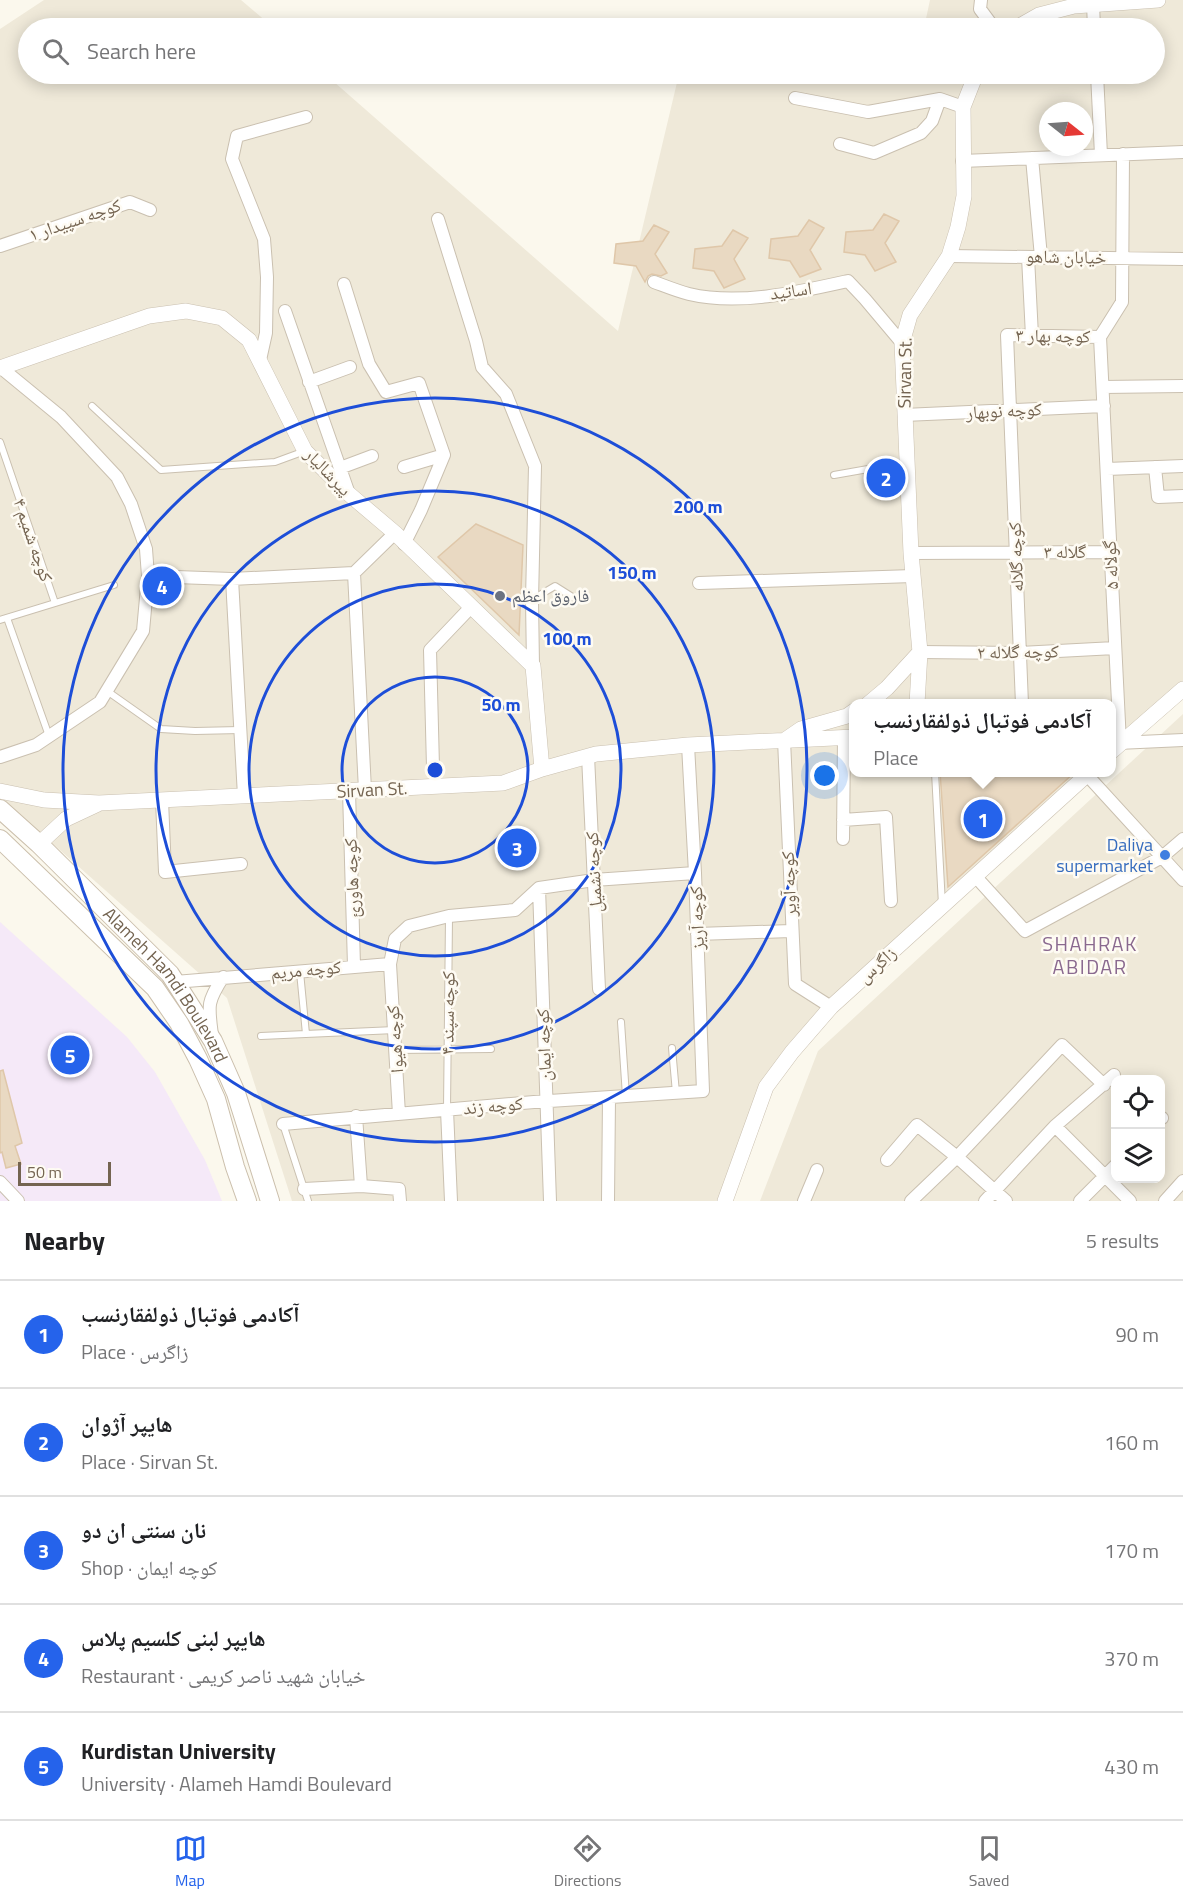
<!DOCTYPE html>
<meta charset="utf-8">
<style>
:root{--surface:#fff;--page:#f2f2f2;--text:#202124;--muted:#757577;--line:#e0e0e0;--accent:#2563eb}
body{margin:0;font-family:"Titillium Web","Noto Naskh Arabic",sans-serif;background:var(--page);color:var(--text)}
.controls{position:absolute;right:18px;bottom:18px;display:grid;overflow:hidden;border-radius:12px;box-shadow:0 3px 15px #0003}
.controls button{width:54px;height:54px;display:grid;place-items:center;padding:0;border:0;border-bottom:2px solid var(--line);background:var(--surface);color:var(--text);font:30px sans-serif}
.compass{position:absolute;left:1039px;top:102px;width:54px;height:54px;border-radius:50%;background:var(--surface);box-shadow:0 3px 15px #0003;rotate:107deg}
.scale{position:absolute;left:18px;bottom:15px;width:93px;box-sizing:border-box;padding-left:6px;border:3px solid #746451;border-top:0;font-size:16px;line-height:21px;white-space:nowrap;color:#746451;-webkit-text-stroke:4px #fefbf3;paint-order:stroke}
.you{position:absolute;left:825px;top:776px;width:21px;height:21px;margin:-15px;border:4px solid #fff;border-radius:50%;background:#1a73e8;box-shadow:0 0 0 9px #1a73e833}
.badge{display:grid;place-items:center;width:39px;height:39px;border-radius:50%;background:var(--accent);color:#fff;font-size:20px;font-weight:700}
.pin{position:absolute;translate:-50% -50%;border:3px solid #fff;box-shadow:0 2px 6px #0006}
.popup{position:absolute;left:849px;top:699px;width:267px;height:78px;box-sizing:border-box;display:grid;place-content:center;border-radius:12px;background:var(--surface);filter:drop-shadow(0 2px 4px #0005);font-size:20px;white-space:nowrap;color:var(--muted)}
.popup b{font-size:22px;color:var(--text)}
.popup::after{content:'';position:absolute;left:50%;top:100%;margin-left:-12px;border:12px solid transparent;border-top-color:var(--surface)}
.list{margin:0;padding:0;list-style:none}
h2{display:flex;justify-content:space-between;align-items:center;height:78px;margin:0;padding:0 24px;font-size:26px}
h2 small{font-size:20px;font-weight:400;color:var(--muted)}
.list li{display:grid;grid-template-columns:39px 1fr auto;gap:18px;align-items:center;box-sizing:border-box;height:108px;padding:0 24px;border-top:2px solid var(--line)}
.list b{display:block;font-size:22px;white-space:nowrap}
.list p{margin:0;font-size:20px;white-space:nowrap;color:var(--muted)}
.list em{font-size:20px;font-style:normal;color:var(--muted)}
.icon{flex:none;width:33px;height:33px;fill:none;stroke:currentColor;stroke-width:2;stroke-linecap:round;stroke-linejoin:round}
.map{position:relative;flex:none;width:1183px;height:1201px;overflow:hidden}
.search{position:absolute;background:var(--surface);box-shadow:0 3px 15px #0003;left:18px;right:18px;top:18px;height:66px;display:flex;align-items:center;gap:15px;box-sizing:border-box;padding:0 21px;border-radius:33px;color:var(--muted);font-size:22px}
.sheet{height:618px;background:var(--surface)}
nav{display:flex;justify-content:space-around;align-items:center;box-sizing:border-box;height:84px;border-top:2px solid var(--line);background:var(--surface);font-size:16px;color:var(--muted)}
nav a{display:grid;justify-items:center;gap:3px}
nav .on{color:var(--accent)}
.map>svg:first-child{display:block}
.residential{fill:#efe9d9;fill-rule:evenodd}
.education{fill:#f5e9f8}
.building{fill:#e9d9c2;stroke:#dfc7a9;stroke-width:1.5}
.lines{fill:none;stroke-linecap:round;stroke-linejoin:round}
.service-casing{stroke:#cac0b0;stroke-width:8}
.minor-casing{stroke:#cac0b0;stroke-width:14}
.tertiary-casing{stroke:#cac0b0;stroke-width:16}
.secondary-casing{stroke:#cbbfac;stroke-width:20}
.service{stroke:#fff;stroke-width:6}
.minor{stroke:#fff;stroke-width:12}
.tertiary{stroke:#fff;stroke-width:15}
.secondary{stroke:#fff;stroke-width:18}
.ring{fill:none;stroke:#1d4ed8;stroke-width:3}
.worship-dot{fill:#6b7280;stroke:#fefbf3;stroke-width:2}
.shop-dot{fill:#3f7fe0;stroke:#fefbf3;stroke-width:2}
.labels{text-anchor:middle;stroke-width:5;stroke-linejoin:round;paint-order:stroke}
.street-label{font-size:18px;fill:#746451;stroke:#fefbf3}
.worship-label{font-size:18px;fill:#5b616d;stroke:#fefbf3;text-anchor:start}
.shop-label{font-size:18px;fill:#366cbe;stroke:#fefbf3;text-anchor:end}
.neighbourhood-label{font-size:20px;letter-spacing:1.5px;fill:#8a698f;stroke:#fefbf3}
.centre{fill:#1d4ed8;stroke:#fefbf3;stroke-width:3}
.ring-label{font-size:18px;text-anchor:middle;font-weight:bold;fill:#1d4ed8;stroke:#fefbf3;stroke-width:5;stroke-linejoin:round;paint-order:stroke}
</style>
<div class="map">
<svg width="1183" height="1201" viewBox="0 0 1183 1201">
<rect width="100%" height="100%" fill="#fbf8ed"/>
<!-- residential -->
<path class="residential" d="M44,0H241L274,28H28V74H325L618,331L679,74H1154V28H924L930,0H1183V684L1112,751V704H854V772L1090,773L942,908L782,1065L720,1201H292L227,998L0,797V29ZM1048,111H1084V147H1048Z
M1183,714V1201H760L818,1051ZM1116,1080H1160V1178H1116Z"/>
<!-- education -->
<path class="education" d="M0,922L127,1037L155,1072L205,1160L222,1201H0Z"/>
<!-- building -->
<path class="building" d="M884,214L899,221L885,243L896,262L875,271L865,255L844,252L846,232L873,230Z
M809,220L824,228L810,250L821,269L800,277L790,261L769,258L771,239L798,236Z
M654,225L669,232L655,254L667,273L661,276L652,274L648,276L645,282L636,266L614,263L616,244L643,241Z
M733,230L748,238L734,259L745,279L724,288L714,271L693,268L695,249L722,246Z
M885,471H897V486H874L875,473Z
M476,524L523,545L519,635L438,557Z
M940,772H1075L948,887Z
M523,838L525,860L510,862L511,839Z
M3,1070L22,1143L15,1146L21,1164L6,1168L2,1152L0,1153V1071Z"/>
<g class="lines">
<defs>
<path id="service" d="M92,406L161,470L275,462L305,451
M0,442L55,603
M834,475L885,466H906
M533,599L555,586L574,598
M7,618L49,736
M0,620L114,585
M107,691L161,729L195,731L240,730
M935,772L942,905
M300,972L306,1034
M621,1022L626,1096
M261,1036L395,1030
M672,1048L676,1093
M397,1050L491,1049
M447,1110L449,917
M283,1124L308,1201"/>
<path id="minor" d="M981,0L980,9L994,28
M1093,4L1094,28
M1097,74L1101,155
M795,98L868,112L940,99L963,107
M840,144L874,153L921,133L932,121L940,99
M1032,158L1041,257
M962,161L1183,152
M438,219L476,341L482,367L506,394L535,466L532,600L533,666
M0,246L130,202L150,210
M949,256L1183,259
M1028,257L1032,336
M654,282C665,286 677,291 689,294C739,306 799,292 848,281L865,299L902,343
M344,284L369,364L386,392L419,383L444,455L421,510L404,544
M285,311L348,491
M260,360L266,333L267,277L264,239L232,159L237,136L306,117
M0,367L61,417L117,477L131,504L146,549L148,576L143,631L100,702L36,745L0,757
M309,382L350,367
M1103,387L1183,386
M904,415L1104,406
M404,467L444,455
M1155,467L1158,497L1183,496
M340,468L372,456
M1107,469L1183,466
M911,553L1111,552
M354,573L365,790
M148,576L232,579L354,573L395,533
M232,579L244,796
M699,583L913,576
M920,652L1020,653L1115,648
M1022,704L1007,335L1100,337
M784,740L795,984L831,1007
M1118,743L1183,740
M1120,743L1100,337L1122,302L1123,154
M588,756L599,989
M433,767L430,650L470,608
M1087,775L1183,880
M349,791L354,966
M162,800L165,872L241,864
M843,820L886,817L891,901
M843,839L844,738
M976,877L1025,931L1162,857L1183,839
M539,888L550,1201
M697,934L791,931
M175,982L390,964
M212,1035C208,1005 207,1002 223,977
M447,1110L451,1201
M399,1114L390,964L395,939L409,926L449,916L515,910L539,888L594,880L695,873
M356,1116L361,1186
M1160,1119L1162,1118
M283,1124L534,1102L703,1091L695,873L688,745
M1055,1126L1130,1201
M887,1160L917,1125L957,1157L1006,1201
M0,1182L18,1201
M304,1189L361,1186L399,1189L400,1201
M608,1201L609,1098
M804,1201L817,1170
M911,1201L957,1157L1062,1045L1104,1085
M985,1201L1055,1126L1114,1075
M1080,1201L1116,1165
M1165,1201L1183,1181"/>
<path id="tertiary" d="M1016,28L1039,15L1074,6L1158,0
M0,368L149,316L186,311L222,318L249,340L305,451L349,494L395,533L533,666L542,769
M868,704L887,688L920,652
M917,704L920,652L911,553L902,343L910,315L949,256L958,227L964,196L963,107L976,74
M785,740L801,729L847,716L854,711
M1112,751L1183,689
M0,791L44,800L99,803L503,783L542,769L596,754L688,745L854,737
M39,844L66,819L98,804
M725,1201L766,1087L792,1052L831,1007L1090,772"/>
<g id="secondary">
<path id="s1" d="M0,809L39,844L170,974L213,1041L236,1093L270,1201"/>
<path d="M0,839L155,988L179,1023L198,1059L216,1099L235,1167L247,1201"/>
</g>
</defs>
<!-- service casing -->
<use href="#service" class="service-casing"/>
<!-- minor casing -->
<use href="#minor" class="minor-casing"/>
<!-- tertiary casing -->
<use href="#tertiary" class="tertiary-casing"/>
<!-- secondary casing -->
<use href="#secondary" class="secondary-casing"/>
<!-- service -->
<use href="#service" class="service"/>
<!-- minor -->
<use href="#minor" class="minor"/>
<!-- tertiary -->
<use href="#tertiary" class="tertiary"/>
<!-- secondary -->
<use href="#secondary" class="secondary"/>
</g>
<!-- distance rings -->
<g class="ring">
<circle cx="435" cy="770" r="93"/>
<circle cx="435" cy="770" r="186"/>
<circle cx="435" cy="770" r="279"/>
<circle cx="435" cy="770" r="372"/>
</g>
<!-- markers -->
<circle class="worship-dot" cx="500" cy="596" r="6"/>
<circle class="shop-dot" cx="1165" cy="855" r="6"/>
<g class="labels">
<!-- street labels -->
<g class="street-label">
<text transform="translate(75 220) rotate(-19)" y="6">کوچه سپیدار ۱</text>
<text transform="translate(1066 257) rotate(1)" y="6">خیابان شاهو</text>
<text transform="translate(791 291) rotate(-8)" y="6">اساتید</text>
<text transform="translate(1053 336) rotate(1)" y="6">کوچه بهار ۳</text>
<text transform="translate(905 373) rotate(-89)" y="6">Sirvan St.</text>
<text transform="translate(1004 411) rotate(-3)" y="6">کوچه نوبهار</text>
<text transform="translate(328 472) rotate(46)" y="6">پیرشالیار</text>
<text transform="translate(33 540) rotate(71)" y="6">کوچه شمیم ۴</text>
<text x="1065" y="558">گلاله ۳</text>
<text transform="translate(1016 557) rotate(-92)" y="6">کوچه گلاله</text>
<text transform="translate(1111 565) rotate(-93)" y="6">گولاله ۵</text>
<text transform="translate(1018 652) rotate(-1)" y="6">کوچه گلاله ۲</text>
<text transform="translate(372 790) rotate(-3)" y="6">Sirvan St.</text>
<text transform="translate(594 872) rotate(-93)" y="6">کوچه نشمیل</text>
<text transform="translate(352 878) rotate(-92)" y="6">کوچه هاورئ</text>
<text transform="translate(789 884) rotate(-92)" y="6">کوچه آویر</text>
<text transform="translate(697 918) rotate(-92)" y="6">کوچه آریز</text>
<text transform="translate(877 965) rotate(-42)" y="6">زاگرس</text>
<text transform="translate(306 970) rotate(-5)" y="6">کوچه مریم</text>
<text dy="6" stroke="none"><textPath href="#s1" startOffset="243">Alameh Hamdi Boulevard</textPath></text>
<text transform="translate(448 1013) rotate(-89)" y="6">کوچه سپند ۴</text>
<text transform="translate(395 1039) rotate(-94)" y="6">کوچه هیوا</text>
<text transform="translate(544 1045) rotate(-92)" y="6">کوچه ایمان</text>
<text transform="translate(493 1106) rotate(-5)" y="6">کوچه زند</text>
</g>
<!-- worship labels -->
<g class="worship-label">
<text x="512" y="602">فاروق اعظم</text>
</g>
<!-- shop labels -->
<g class="shop-label">
<text x="1153" y="851">Daliya<tspan x="1153" dy="21">supermarket</tspan></text>
</g>
<!-- neighbourhood labels -->
<g class="neighbourhood-label">
<text x="1090" y="951">SHAHRAK<tspan x="1090" dy="23">ABIDAR</tspan></text>
</g>
</g>
<circle cx="435" cy="770" r="9" class="centre"/>
<g class="ring-label">
<text x="698" y="513">200 m</text>
<text x="632" y="579">150 m</text>
<text x="567" y="645">100 m</text>
<text x="501" y="711">50 m</text>
</g>
</svg>
<div class="controls">
<button><svg class="icon" aria-label="locate" viewBox="0 0 24 24"><circle cx="12" cy="12" r="6"/><path d="M12 2v4M12 18v4M2 12h4M18 12h4"/></svg></button>
<button><svg class="icon" aria-label="layers" viewBox="0 0 24 24"><path d="M12 4l9 5-9 5-9-5zM3 14l9 5 9-5"/></svg></button>
</div>
<svg class="compass" viewBox="-18 -18 36 36"><path d="M0-13l5 13h-10z" fill="#e53935"/><path d="M0 13l5-13h-10z" fill="#757577"/></svg>
<div class="scale">50 m</div>
<div class="you"></div>
<div class="pin badge" style="left:983px;top:819px">1</div>
<div class="popup"><b>آکادمی فوتبال ذولفقارنسب</b>Place</div>
<div class="pin badge" style="left:886px;top:478px">2</div>
<div class="pin badge" style="left:517px;top:848px">3</div>
<div class="pin badge" style="left:162px;top:586px">4</div>
<div class="pin badge" style="left:70px;top:1055px">5</div>
<div class="search"><svg class="icon" aria-label="search" viewBox="0 0 24 24"><circle cx="10" cy="10" r="6"/><path d="M15 15l6 6"/></svg>Search here</div>
</div>
<section class="sheet">
<h2>Nearby<small>5 results</small></h2>
<ul class="list">
<li><span class="badge">1</span><div><b>آکادمی فوتبال ذولفقارنسب</b><p>Place · زاگرس</p></div><em>90 m</em></li>
<li><span class="badge">2</span><div><b>هایپر آژوان</b><p>Place · Sirvan St.</p></div><em>160 m</em></li>
<li><span class="badge">3</span><div><b>نان سنتی ان دو</b><p>Shop · کوچه ایمان</p></div><em>170 m</em></li>
<li><span class="badge">4</span><div><b>هایپر لبنی کلسیم پلاس</b><p>Restaurant · خیابان شهید ناصر کریمی</p></div><em>370 m</em></li>
<li><span class="badge">5</span><div><b>Kurdistan University</b><p>University · Alameh Hamdi Boulevard</p></div><em>430 m</em></li>
</ul>
</section>
<nav>
<a class="on"><svg class="icon" aria-label="map" viewBox="0 0 24 24"><path d="M3 6l6-2 6 2 6-2v14l-6 2-6-2-6 2zM9 4v14M15 6v14"/></svg>Map</a>
<a><svg class="icon" aria-label="directions" viewBox="0 0 24 24"><path d="M12 3l9 9-9 9-9-9zM9 14v-3h6M13 9l2 2-2 2"/></svg>Directions</a>
<a><svg class="icon" aria-label="saved" viewBox="0 0 24 24"><path d="M7 4h10v16l-5-4-5 4z"/></svg>Saved</a>
</nav>
